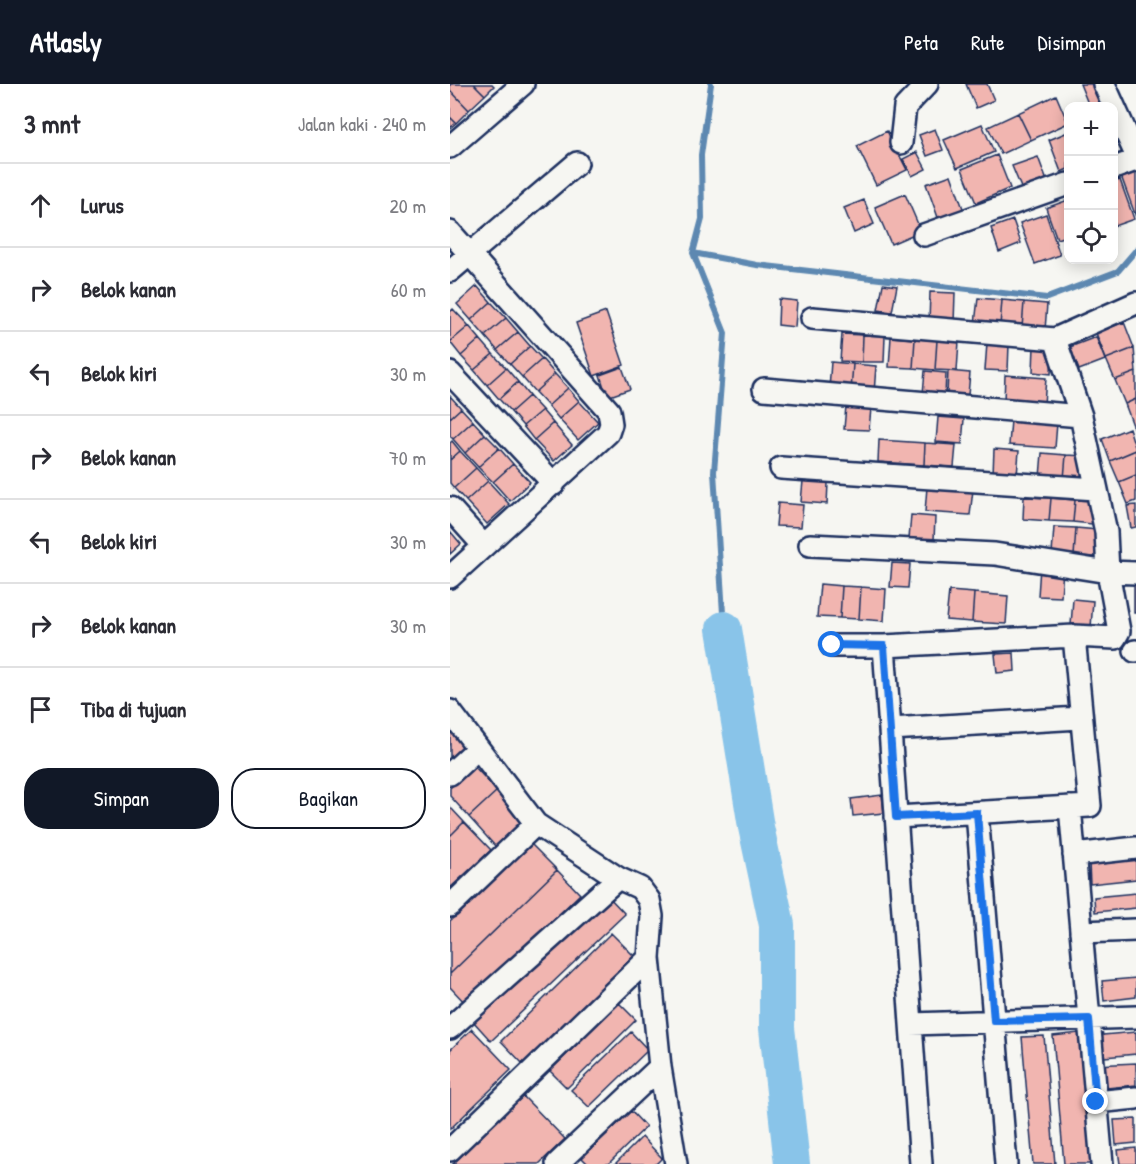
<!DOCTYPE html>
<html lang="id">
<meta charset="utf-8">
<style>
:root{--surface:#fff;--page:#f2f2f3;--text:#2b2b33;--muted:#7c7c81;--line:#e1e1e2;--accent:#111827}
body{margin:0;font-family:"Patrick Hand",sans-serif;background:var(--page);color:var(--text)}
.controls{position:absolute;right:18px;top:18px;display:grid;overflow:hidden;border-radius:12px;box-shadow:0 3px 15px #0003}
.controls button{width:54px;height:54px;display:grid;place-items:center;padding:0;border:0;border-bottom:2px solid var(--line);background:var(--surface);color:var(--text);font:30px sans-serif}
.stop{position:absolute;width:18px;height:18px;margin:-14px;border:4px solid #1a73e8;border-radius:50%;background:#fff}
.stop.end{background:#1a73e8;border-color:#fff;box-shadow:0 2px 6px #0008}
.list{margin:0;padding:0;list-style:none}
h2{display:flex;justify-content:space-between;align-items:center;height:78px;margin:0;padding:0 24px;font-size:26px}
h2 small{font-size:20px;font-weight:400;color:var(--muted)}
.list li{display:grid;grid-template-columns:39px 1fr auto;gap:18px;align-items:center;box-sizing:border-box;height:84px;padding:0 24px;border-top:2px solid var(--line)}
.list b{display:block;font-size:22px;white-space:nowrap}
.list em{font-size:20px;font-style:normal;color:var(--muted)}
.actions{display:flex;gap:12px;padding:18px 24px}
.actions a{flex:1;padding:14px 0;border:2px solid var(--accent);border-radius:24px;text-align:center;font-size:21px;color:var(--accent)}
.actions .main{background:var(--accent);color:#fff}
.icon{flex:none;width:33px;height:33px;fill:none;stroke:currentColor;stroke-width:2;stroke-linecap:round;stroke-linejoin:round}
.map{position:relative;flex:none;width:686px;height:1080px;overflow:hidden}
header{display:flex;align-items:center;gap:36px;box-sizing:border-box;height:84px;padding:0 30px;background:var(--accent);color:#fff}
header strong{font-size:28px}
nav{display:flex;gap:33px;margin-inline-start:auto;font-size:21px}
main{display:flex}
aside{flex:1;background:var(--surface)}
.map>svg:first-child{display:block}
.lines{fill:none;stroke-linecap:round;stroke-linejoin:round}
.stream{stroke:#5d88b1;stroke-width:6}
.river{stroke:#89c4e9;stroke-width:36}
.building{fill:#f1b5b0;stroke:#1b2f5e;stroke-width:1.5}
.minor-casing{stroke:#1b2f5e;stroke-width:26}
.minor{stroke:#f6f6f2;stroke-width:21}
.route{stroke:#1a73e8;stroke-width:8}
</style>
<header>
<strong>Atlasly</strong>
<nav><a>Peta</a><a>Rute</a><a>Disimpan</a></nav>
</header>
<main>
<aside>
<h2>3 mnt<small>Jalan kaki · 240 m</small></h2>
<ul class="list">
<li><svg class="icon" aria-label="ahead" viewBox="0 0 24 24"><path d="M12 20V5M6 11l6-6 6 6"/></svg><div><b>Lurus</b></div><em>20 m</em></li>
<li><svg class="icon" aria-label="right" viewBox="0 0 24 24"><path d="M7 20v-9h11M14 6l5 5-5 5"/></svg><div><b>Belok kanan</b></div><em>60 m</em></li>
<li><svg class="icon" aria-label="left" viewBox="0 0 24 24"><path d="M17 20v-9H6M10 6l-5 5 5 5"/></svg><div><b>Belok kiri</b></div><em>30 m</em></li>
<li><svg class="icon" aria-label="right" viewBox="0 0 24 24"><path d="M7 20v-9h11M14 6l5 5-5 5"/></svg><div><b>Belok kanan</b></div><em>70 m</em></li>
<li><svg class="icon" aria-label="left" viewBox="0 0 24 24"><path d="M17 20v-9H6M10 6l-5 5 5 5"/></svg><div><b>Belok kiri</b></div><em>30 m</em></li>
<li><svg class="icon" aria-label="right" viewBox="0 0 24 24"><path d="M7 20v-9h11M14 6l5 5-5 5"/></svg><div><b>Belok kanan</b></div><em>30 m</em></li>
<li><svg class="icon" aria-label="arrive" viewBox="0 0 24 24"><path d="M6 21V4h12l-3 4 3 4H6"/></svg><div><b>Tiba di tujuan</b></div></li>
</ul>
<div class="actions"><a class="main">Simpan</a><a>Bagikan</a></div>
</aside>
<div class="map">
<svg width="686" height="1080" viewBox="0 0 686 1080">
<rect width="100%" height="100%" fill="#f6f6f2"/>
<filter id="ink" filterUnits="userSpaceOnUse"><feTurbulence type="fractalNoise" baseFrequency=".0167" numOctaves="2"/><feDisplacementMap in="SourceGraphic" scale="12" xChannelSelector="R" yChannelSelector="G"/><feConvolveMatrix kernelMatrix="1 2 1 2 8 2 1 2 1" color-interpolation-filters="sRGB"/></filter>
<g filter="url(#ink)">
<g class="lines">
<!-- stream -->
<path class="stream" d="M261,0L251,71L252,135L243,169L275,249L264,388L274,545
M243,169L307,181L597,214L668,187L686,166"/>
<!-- river -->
<path class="river" d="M274,545L306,743L327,841V944L342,1080"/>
</g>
<!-- building -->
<path class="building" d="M0,0H24L35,11L19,26L0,6Z
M24,0H42L44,2L35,11Z
M516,0H537L544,16L526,24Z
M630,0H651L653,22H639Z
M0,6L19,26L6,39L0,33Z
M606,11L618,39L581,56L568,29Z
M568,29L581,56L551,70L538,43Z
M0,33L6,39L0,44Z
M532,40L544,68L507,84L494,56Z
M485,45L493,66L477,72L469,51Z
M437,47L457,86L426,101L407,62Z
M618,48V85L611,88L599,56Z
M467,68L476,85L462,92L453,75Z
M547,71L560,104L526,119L512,85Z
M588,73L597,97L572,106L562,82Z
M686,87V133L671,92Z
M501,91L515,130L490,139L476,100Z
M670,96L684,135L664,142V98Z
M455,110L471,147L441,160L425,123Z
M414,116L424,140L404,149L394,124Z
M618,116V151L607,155L596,124Z
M596,130L610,171L585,180L570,139Z
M563,136L571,159L549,168L541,144Z
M433,200L447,202L442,228L428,226Z
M27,202L41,218L21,236L7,220Z
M480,208L505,209L504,239H479Z
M528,214L552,216L550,242L525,240Z
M329,215L347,217L345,243L328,241Z
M552,216L574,218L572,244L550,242Z
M41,218L56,234L35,252L21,236Z
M574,218L597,220L595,246L572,244Z
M3,225L19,242L0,258V228Z
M156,228L174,281L144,292L126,239Z
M56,234L68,248L47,266L35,252Z
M674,238L684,264L656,275L646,249Z
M19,242L30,255L11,272L0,258Z
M68,248L80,262L60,280L47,266Z
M392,250L413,251L412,278L390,277Z
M413,251L435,252L434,278H412Z
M441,253L465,255L463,284L439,283Z
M646,253L655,276L629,286L620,263Z
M30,255L43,270L24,286L11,272Z
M465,255L487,256L485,286L463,284Z
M487,256L509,257L507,287L485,286Z
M537,259L559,260L558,287L535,286Z
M80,262L92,275L72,293L60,280Z
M584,262L602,263L601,290L583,288Z
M684,264L686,288L665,296L656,275Z
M43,270L56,284L37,301L24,286Z
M92,275L105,290L85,308L72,293Z
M381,278L403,280L401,307L379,305Z
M403,280L426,282L424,309L401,307Z
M172,283L180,305L157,313L150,291Z
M56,284L68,298L49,315L37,301Z
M475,287L496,289L495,312L473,310Z
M498,287L520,289L518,311L497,310Z
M686,288V315L675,320L665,296Z
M105,290L118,304L98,322L85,308Z
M555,291L596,294L594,320L554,317Z
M68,298L79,312L61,328L49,315Z
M118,304L129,317L109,335L98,322Z
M0,312L11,324L0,334Z
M79,312L92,326L73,342L61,328Z
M686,315V344H684L675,320Z
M129,317L148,338L128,356L109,335Z
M396,322L421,324L419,346L394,345Z
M11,324L23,337L3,355L0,352V334Z
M92,326L103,339L84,356L73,342Z
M488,333L514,335L512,360L486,358Z
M561,336L607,339L605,364L559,361Z
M23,337L35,350L15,369L3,355Z
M103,339L122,361L104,377L84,356Z
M679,344L686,366L660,377L652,355Z
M35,350L49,364L28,383L15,369Z
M429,356L475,359L474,381L428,378Z
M2,357L10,367L0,376V359Z
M475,359L506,361L504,383L474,381Z
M49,364L63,380L43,398L28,383Z
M544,365L569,367L567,392L543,390Z
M686,366V391L669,398L660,377Z
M10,367L26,384L4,404L0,399V376Z
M592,369L616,371L614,395L590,393Z
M616,371L636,372L635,396L614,395Z
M63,380L80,398L60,417L43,398Z
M26,384L38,397L16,417L4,404Z
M686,391V417L678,420L669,398Z
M38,397L59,420L37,440L16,417Z
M353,397L378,399L377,420L351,418Z
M477,403L523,406L520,431L475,428Z
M574,413L601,414L599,437L573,435Z
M601,414L625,416L623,438L599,437Z
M625,416L644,417L642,440L623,438Z
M328,419L353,421L351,443L326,442Z
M686,421V443L681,444L677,422Z
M461,431L485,433L484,456L459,455Z
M604,443L626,444L624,472L602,470Z
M626,444L648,446L646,473L624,472Z
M0,447L11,460L0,470Z
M442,479L460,480L458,504L440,503Z
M590,483L613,485L611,513L588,512Z
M370,500L392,502L390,534L367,533Z
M684,500H686V529H684Z
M392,502L411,503L409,535L390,534Z
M411,503L436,505L434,537L409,535Z
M499,507L524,509L522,538L496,536Z
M524,509L558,512L556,540L522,538Z
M623,515L643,517L641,543L621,541Z
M564,569L565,587L547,589L545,570Z
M0,644L17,663L0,678Z
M24,682L47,707L19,733L0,712V704Z
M47,707L74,737L45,762L19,733Z
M432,711L434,729L403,732L401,715Z
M0,723L14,738L0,752Z
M14,738L41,766L0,804V752Z
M80,759L107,786L0,890V837Z
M686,775V795L640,800L639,779Z
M107,786L130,810L16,920L0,903V890Z
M686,809V824L645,828L644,813Z
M156,810L175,830L41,957L23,937Z
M161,849L184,872L73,980L51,957Z
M686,894V913L654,917L652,897Z
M169,919L186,936L117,1004L100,987Z
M22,945L61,986L0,1045V966Z
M181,948L198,966L139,1023L121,1006Z
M686,948V970L644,974L642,952Z
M629,949L641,1080H614L603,952Z
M594,952L605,1080H583L572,953Z
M686,979V1001L647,1005L645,981Z
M73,1012L115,1055L89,1080H3Z
M181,1027L196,1043L158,1080H138L132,1074Z
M686,1035V1059L666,1061L664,1036Z
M192,1053L212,1074L206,1080H165Z
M686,1064V1080H670L668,1066Z"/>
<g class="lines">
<defs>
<path id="minor" d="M654,0L686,71
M451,59L455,23L477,0
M0,63L73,0
M664,84L686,76
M0,148L159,327L161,340L158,349L0,493
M474,151L618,100
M0,187L127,79
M362,234L605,255L686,219
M0,289L104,400
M314,305L631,332
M331,384L646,405
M0,424L34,462
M360,461L545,470L658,488L686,489
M382,562H434L624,552L665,554L669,547L658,488L656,448L631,332L605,255
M434,562L471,1080
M685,567H686
M0,627L86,740L168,794L190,804L199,816L202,832L199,874L210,983L226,1080
M440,645L630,634
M0,690L27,665
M620,723L652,1080
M527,729L556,1080
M446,733L640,722L624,552
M624,771L686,764
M0,822L86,740
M631,848L686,846
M461,940L686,933
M0,944L168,794
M646,1018L686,1014
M0,1066L199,874
M107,1080L210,983"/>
</defs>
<!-- minor casing -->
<use href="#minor" class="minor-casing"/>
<!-- minor -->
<use href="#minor" class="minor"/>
</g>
</g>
<g class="lines" filter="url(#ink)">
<!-- route -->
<path class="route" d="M382,561L434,562L446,733L527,729L544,937L639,935L646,1018"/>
</g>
</svg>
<div class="controls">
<button>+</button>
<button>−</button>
<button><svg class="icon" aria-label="locate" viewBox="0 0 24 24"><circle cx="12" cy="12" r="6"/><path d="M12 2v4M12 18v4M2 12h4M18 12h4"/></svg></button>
</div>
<div class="stop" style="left:382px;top:561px"></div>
<div class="stop end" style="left:646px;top:1018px"></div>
</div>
</main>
